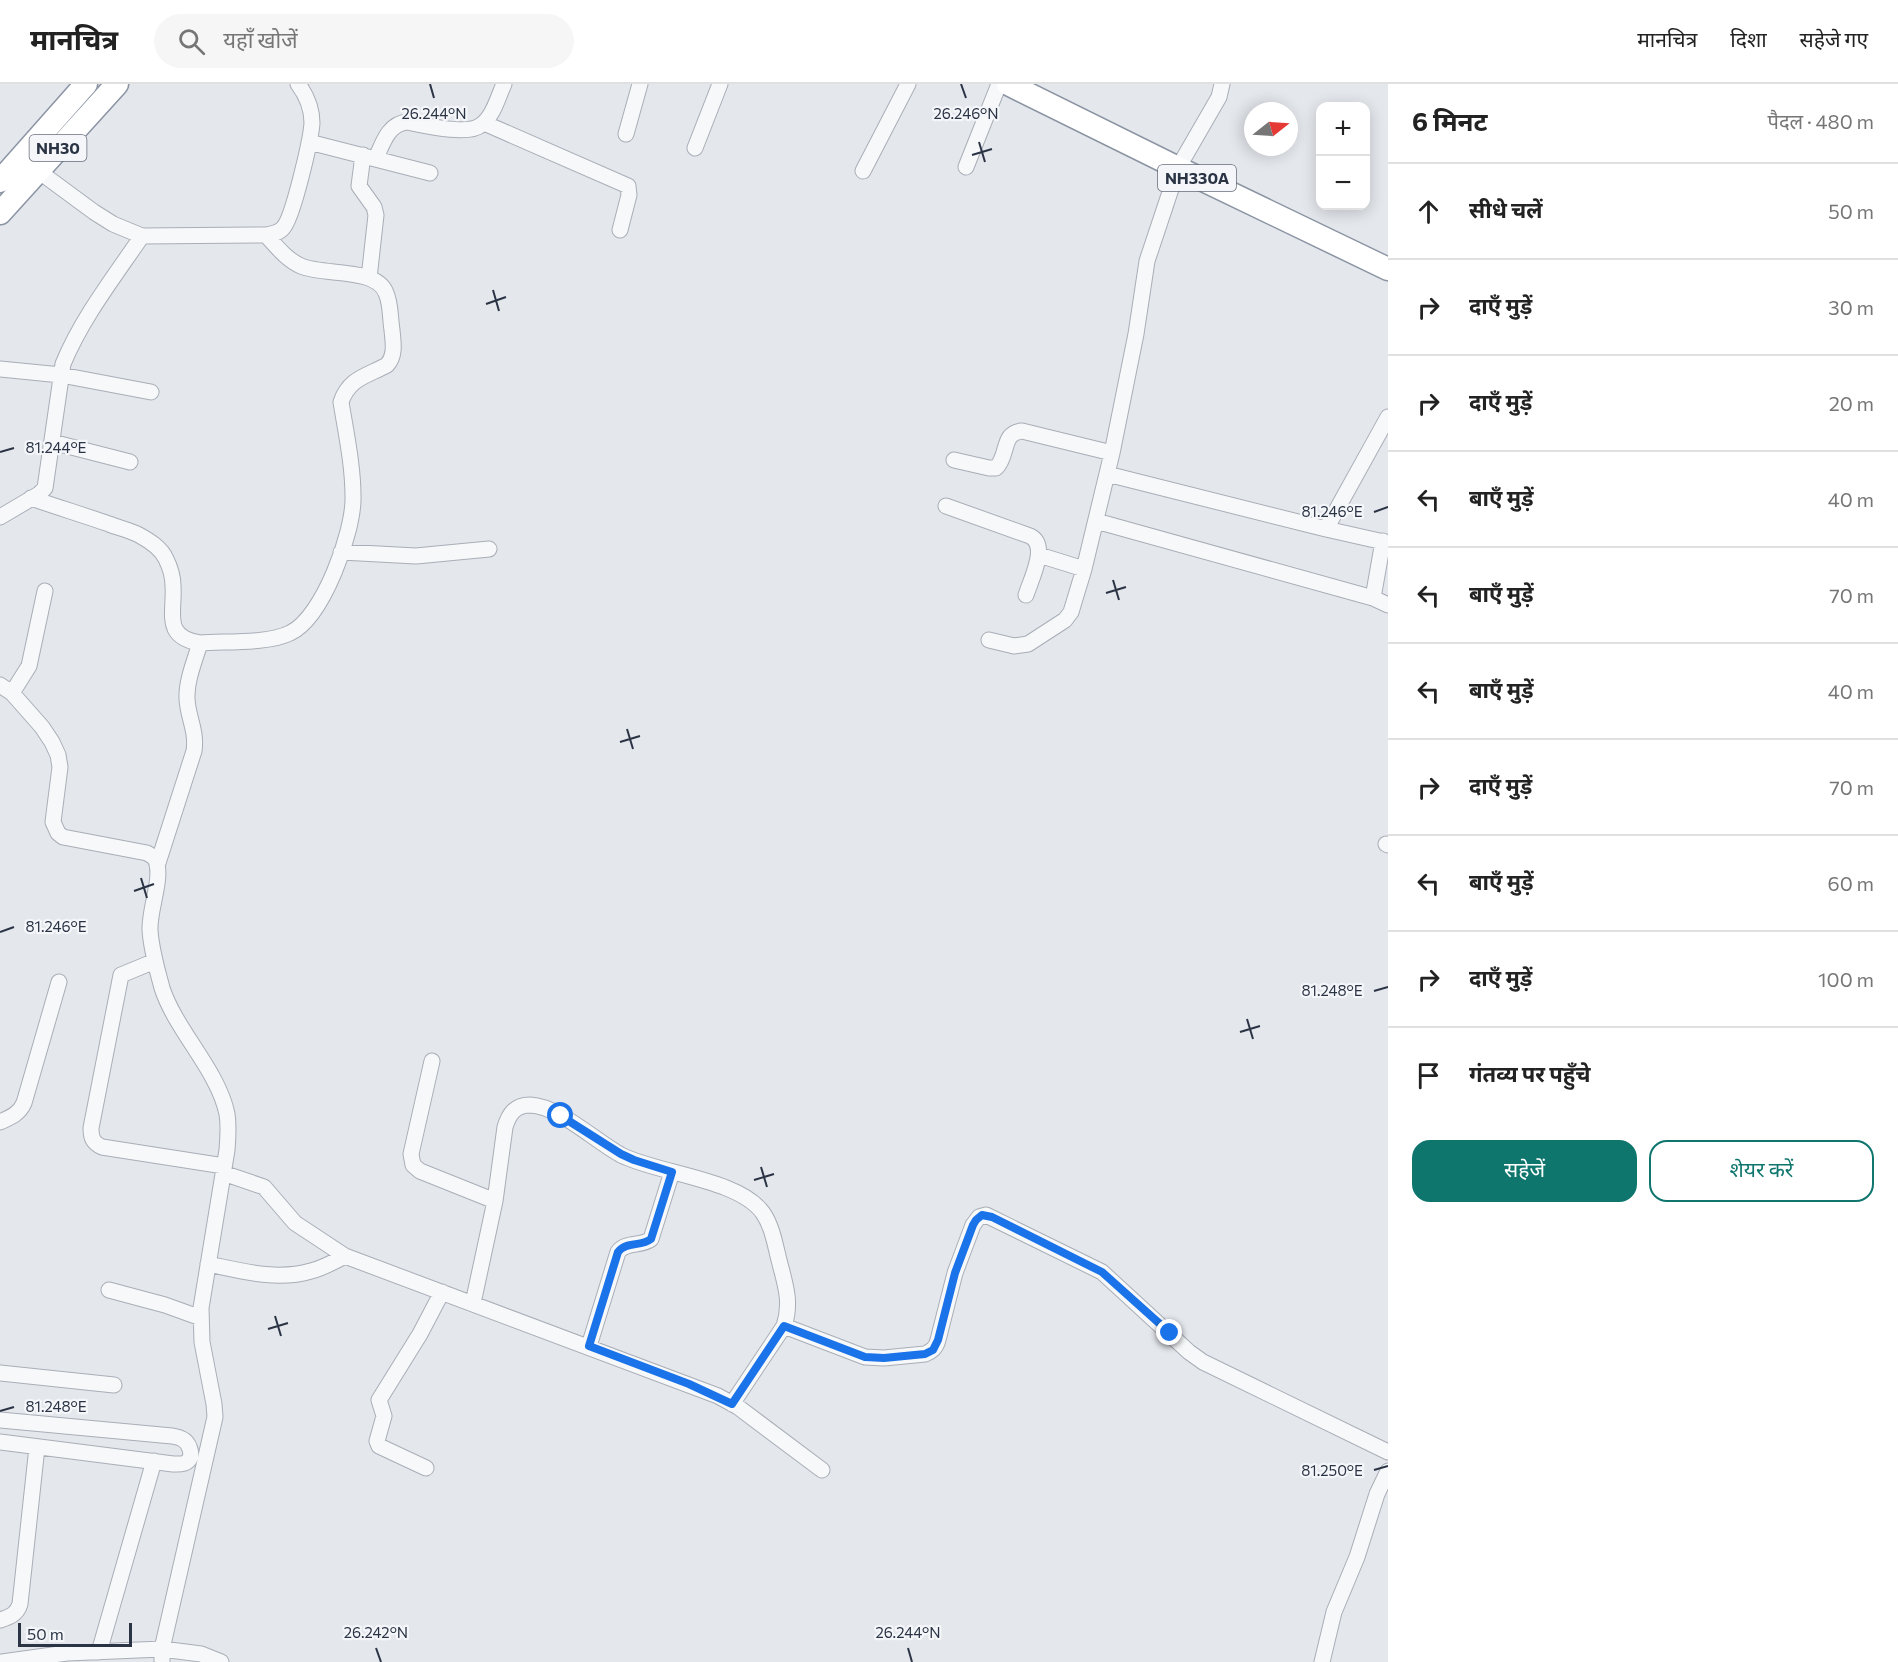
<!DOCTYPE html>
<html lang="hi">
<meta charset="utf-8">
<style>
:root{--surface:#fff;--page:#f6f6f6;--text:#222;--muted:#767676;--line:#e0e0e0;--accent:#0f766e}
body{margin:0;font-family:Commissioner,"Noto Sans Devanagari",sans-serif;background:var(--page);color:var(--text)}
.controls{position:absolute;right:18px;top:18px;display:grid;overflow:hidden;border-radius:12px;box-shadow:0 3px 15px #0003}
.controls button{width:54px;height:54px;display:grid;place-items:center;padding:0;border:0;border-bottom:2px solid var(--line);background:var(--surface);color:var(--text);font:30px sans-serif}
.compass{position:absolute;left:1244px;top:18px;width:54px;height:54px;border-radius:50%;background:var(--surface);box-shadow:0 3px 15px #0003;rotate:73deg}
.scale{position:absolute;left:18px;bottom:15px;width:114px;box-sizing:border-box;padding-left:6px;border:3px solid #2b3445;border-top:0;font-size:16px;line-height:21px;white-space:nowrap;color:#2b3445;-webkit-text-stroke:4px #f4f6f9;paint-order:stroke}
.stop{position:absolute;width:18px;height:18px;margin:-14px;border:4px solid #1a73e8;border-radius:50%;background:#fff}
.stop.end{background:#1a73e8;border-color:#fff;box-shadow:0 2px 6px #0008}
.list{margin:0;padding:0;list-style:none}
h2{display:flex;justify-content:space-between;align-items:center;height:78px;margin:0;padding:0 24px;font-size:26px}
h2 small{font-size:20px;font-weight:400;color:var(--muted)}
.list li{display:grid;grid-template-columns:39px 1fr auto;gap:18px;align-items:center;box-sizing:border-box;height:96px;padding:0 24px;border-top:2px solid var(--line)}
.list b{display:block;font-size:22px;white-space:nowrap}
.list em{font-size:20px;font-style:normal;color:var(--muted)}
.actions{display:flex;gap:12px;padding:18px 24px}
.actions a{flex:1;padding:14px 0;border:2px solid var(--accent);border-radius:18px;text-align:center;font-size:21px;color:var(--accent)}
.actions .main{background:var(--accent);color:#fff}
.icon{flex:none;width:33px;height:33px;fill:none;stroke:currentColor;stroke-width:2;stroke-linecap:round;stroke-linejoin:round}
.map{position:relative;flex:none;width:1388px;height:1578px;overflow:hidden}
header{display:flex;align-items:center;gap:36px;box-sizing:border-box;height:84px;padding:0 30px;background:var(--surface);border-bottom:2px solid var(--line)}
header strong{font-size:28px}
nav{display:flex;gap:33px;margin-inline-start:auto;font-size:21px}
.search{width:420px;height:54px;background:var(--page);display:flex;align-items:center;gap:15px;box-sizing:border-box;padding:0 21px;border-radius:33px;color:var(--muted);font-size:22px}
main{display:flex}
aside{flex:1;background:var(--surface)}
.map>svg:first-child{display:block}
.lines{fill:none;stroke-linecap:round;stroke-linejoin:round}
.minor-casing{stroke:#a9aeb7;stroke-width:17}
.highway-casing{stroke:#8b94a3;stroke-width:25}
.minor{stroke:#f7f8fa;stroke-width:15}
.highway{stroke:#fff;stroke-width:22}
.route{stroke:#1a73e8;stroke-width:8}
.ticks{fill:none;stroke:#2b3445;stroke-width:2}
.labels{text-anchor:middle;stroke-width:4.5;stroke-linejoin:round;paint-order:stroke}
.shield{fill:#f4f6f9;stroke:#676e7b;stroke-width:1.5}
.shield-label{font-size:16px;font-weight:bold;fill:#2b3445}
.ticks-label{font-size:15px;text-anchor:middle;fill:#2b3445;stroke:#f4f6f9;stroke-width:4.5;stroke-linejoin:round;paint-order:stroke}
</style>
<header>
<strong>मानचित्र</strong>
<div class="search"><svg class="icon" aria-label="search" viewBox="0 0 24 24"><circle cx="10" cy="10" r="6"/><path d="M15 15l6 6"/></svg>यहाँ खोजें</div>
<nav><a>मानचित्र</a><a>दिशा</a><a>सहेजे गए</a></nav>
</header>
<main>
<div class="map">
<svg width="1388" height="1578" viewBox="0 0 1388 1578">
<rect width="100%" height="100%" fill="#e4e7ec"/>
<g class="lines">
<defs>
<path id="minor" d="M484,39L628,102L629,111L620,146
M626,50L640,0
M309,58L430,89
M695,64L720,0
M363,71L359,102L374,123L376,131L369,194
M376,74C383,59 388,40 407,38C423,41 468,52 481,41C493,33 498,13 504,0
M966,83L999,0
M37,86L94,128L113,140L142,152L266,151C272,150 279,149 283,144C293,134 311,55 312,39C312,24 307,12 298,0
M863,87L908,0
M0,285L61,291L151,308
M52,358L130,378
M954,376L989,384H996C1009,371 1001,349 1022,347L1112,369
M1107,390L1326,445L1388,459
M31,414C57,423 83,431 109,440C119,444 130,446 139,451C150,457 161,464 166,475C170,483 173,493 173,502C175,528 162,553 200,559C225,557 268,560 290,549C323,534 354,447 353,413C353,381 346,349 341,318C349,294 367,292 387,281C396,271 393,258 392,246C390,234 391,220 386,209C376,183 324,192 301,182C287,176 276,162 266,151
M946,422L1030,452C1049,461 1031,495 1026,511
M0,433L39,410L45,404L63,280C82,234 114,193 142,152
M1096,437L1373,514L1388,521
M1326,445L1388,333
M341,468L416,472L489,465
M1039,471L1084,485
M1373,514L1383,457
M989,556L1014,562L1028,560L1065,536L1071,528L1084,485L1112,369L1136,250L1147,177L1178,84L1219,13L1222,0
M0,601L12,609L42,643L52,658L58,671L60,683L53,738L58,749L63,753L147,769L155,774C164,793 149,824 150,846C151,865 157,885 162,904C176,947 218,986 227,1030C229,1042 228,1054 227,1066L201,1224L202,1258L214,1320L215,1333L162,1565V1578
M12,609L29,582L45,507
M1386,760L1388,761
M158,779L194,667C197,647 188,634 187,615C186,597 195,576 200,559
M155,877L121,891L91,1044C91,1054 93,1059 102,1063L224,1082
M432,977L411,1070L413,1081L420,1087L495,1117
M0,1038C11,1033 19,1030 24,1019L59,898
M223,1089L264,1103L295,1139L345,1172L718,1312L738,1323L822,1386
M208,1180C242,1187 277,1197 311,1187C323,1184 334,1178 345,1172
M109,1206L165,1221L201,1234
M473,1219L495,1117L505,1043C509,1030 515,1021 530,1021C559,1022 595,1057 621,1071C659,1090 739,1095 763,1129C772,1142 775,1160 779,1176C785,1200 792,1218 784,1242L732,1320
M784,1242L865,1273L884,1274L925,1270C932,1267 936,1264 938,1256L955,1189L973,1141L979,1133L986,1131L1102,1188L1189,1268L1203,1278L1388,1368
M589,1262L618,1168C626,1157 641,1163 651,1155L672,1088
M0,1289L114,1301
M0,1336L172,1352C176,1353 179,1353 182,1355C189,1358 194,1371 188,1377C184,1381 177,1380 173,1380L0,1358
M426,1384L379,1362L377,1357L384,1332L379,1316L420,1250L442,1208
M0,1536C10,1533 17,1530 20,1520L37,1363
M99,1568L154,1377
M2,1578L67,1569L162,1565L201,1570L221,1578
M1322,1578L1334,1528L1357,1473L1377,1410L1388,1387"/>
<path id="highway" d="M1008,0L1178,84L1388,185
M0,97L86,0
M0,129L117,0"/>
</defs>
<!-- minor casing -->
<use href="#minor" class="minor-casing"/>
<!-- highway casing -->
<use href="#highway" class="highway-casing"/>
<!-- minor -->
<use href="#minor" class="minor"/>
<!-- highway -->
<use href="#highway" class="highway"/>
</g>
<g class="lines">
<!-- route -->
<path class="route" d="M561,1032L621,1070L634,1076L672,1088L651,1155C641,1163 626,1157 618,1168L589,1262L689,1300L732,1320L784,1242L865,1273L884,1274L925,1270L933,1266L938,1256L955,1189L973,1141L976,1136L982,1131L992,1133L1102,1188L1170,1249"/>
</g>
<!-- ticks -->
<path class="ticks" d="M430,0L434,14M961,0L966,14M979,58L985,78M972,71L992,65M493,206L499,227M486,220L506,213M0,368L14,364M1374,428L1388,423M1113,496L1119,516M1106,509L1126,503M627,645L633,665M620,658L640,652M141,794L147,814M134,807L154,800M0,848L14,843M1374,907L1388,903M1247,935L1253,955M1240,948L1260,942M761,1083L767,1103M754,1096L774,1090M275,1232L281,1252M268,1245L288,1239M0,1327L14,1323M1374,1386L1388,1382M376,1564L381,1578M908,1564L912,1578"/>
<g class="labels">
<!-- shield labels -->
<g class="shield">
<rect x="29.5" y="51" width="57" height="26" rx="4.5"/>
<rect x="1158" y="81" width="78" height="26" rx="4.5"/>
</g>
<g class="shield-label">
<text x="58" y="70">NH30</text>
<text x="1197" y="100">NH330A</text>
</g>
</g>
<g class="ticks-label">
<text x="434" y="35">26.244°N</text>
<text x="966" y="35">26.246°N</text>
<text x="56" y="369">81.244°E</text>
<text x="1332" y="433">81.246°E</text>
<text x="56" y="848">81.246°E</text>
<text x="1332" y="912">81.248°E</text>
<text x="56" y="1328">81.248°E</text>
<text x="1332" y="1392">81.250°E</text>
<text x="376" y="1554">26.242°N</text>
<text x="908" y="1554">26.244°N</text>
</g>
</svg>
<div class="controls">
<button>+</button>
<button>−</button>
</div>
<svg class="compass" viewBox="-18 -18 36 36"><path d="M0-13l5 13h-10z" fill="#e53935"/><path d="M0 13l5-13h-10z" fill="#767676"/></svg>
<div class="scale">50 m</div>
<div class="stop" style="left:561px;top:1032px"></div>
<div class="stop end" style="left:1170px;top:1249px"></div>
</div>
<aside>
<h2>6 मिनट<small>पैदल · 480 m</small></h2>
<ul class="list">
<li><svg class="icon" aria-label="ahead" viewBox="0 0 24 24"><path d="M12 20V5M6 11l6-6 6 6"/></svg><div><b>सीधे चलें</b></div><em>50 m</em></li>
<li><svg class="icon" aria-label="right" viewBox="0 0 24 24"><path d="M7 20v-9h11M14 6l5 5-5 5"/></svg><div><b>दाएँ मुड़ें</b></div><em>30 m</em></li>
<li><svg class="icon" aria-label="right" viewBox="0 0 24 24"><path d="M7 20v-9h11M14 6l5 5-5 5"/></svg><div><b>दाएँ मुड़ें</b></div><em>20 m</em></li>
<li><svg class="icon" aria-label="left" viewBox="0 0 24 24"><path d="M17 20v-9H6M10 6l-5 5 5 5"/></svg><div><b>बाएँ मुड़ें</b></div><em>40 m</em></li>
<li><svg class="icon" aria-label="left" viewBox="0 0 24 24"><path d="M17 20v-9H6M10 6l-5 5 5 5"/></svg><div><b>बाएँ मुड़ें</b></div><em>70 m</em></li>
<li><svg class="icon" aria-label="left" viewBox="0 0 24 24"><path d="M17 20v-9H6M10 6l-5 5 5 5"/></svg><div><b>बाएँ मुड़ें</b></div><em>40 m</em></li>
<li><svg class="icon" aria-label="right" viewBox="0 0 24 24"><path d="M7 20v-9h11M14 6l5 5-5 5"/></svg><div><b>दाएँ मुड़ें</b></div><em>70 m</em></li>
<li><svg class="icon" aria-label="left" viewBox="0 0 24 24"><path d="M17 20v-9H6M10 6l-5 5 5 5"/></svg><div><b>बाएँ मुड़ें</b></div><em>60 m</em></li>
<li><svg class="icon" aria-label="right" viewBox="0 0 24 24"><path d="M7 20v-9h11M14 6l5 5-5 5"/></svg><div><b>दाएँ मुड़ें</b></div><em>100 m</em></li>
<li><svg class="icon" aria-label="arrive" viewBox="0 0 24 24"><path d="M6 21V4h12l-3 4 3 4H6"/></svg><div><b>गंतव्य पर पहुँचे</b></div></li>
</ul>
<div class="actions"><a class="main">सहेजें</a><a>शेयर करें</a></div>
</aside>
</main>
